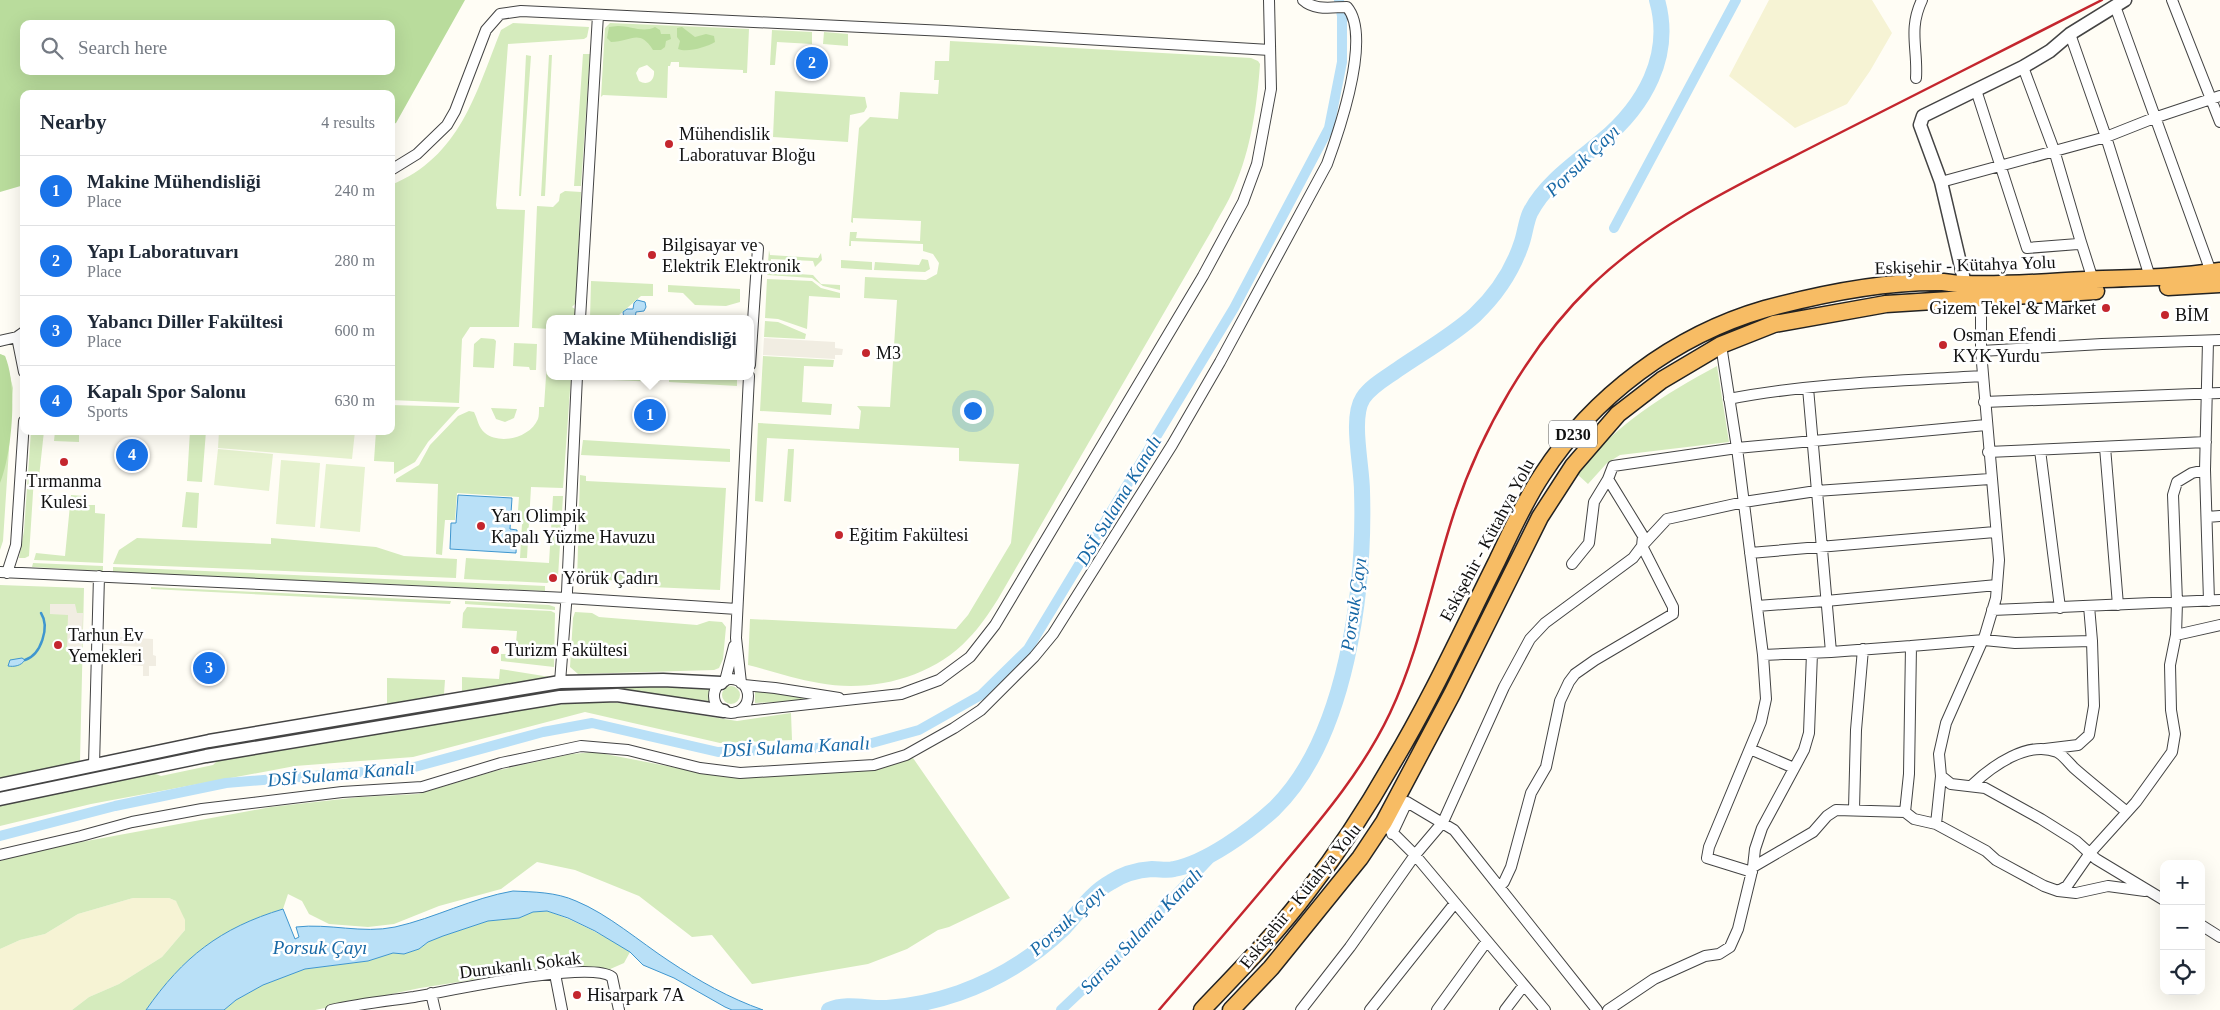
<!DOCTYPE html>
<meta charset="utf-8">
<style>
:root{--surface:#fff;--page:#f6f6f7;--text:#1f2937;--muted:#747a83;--line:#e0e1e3;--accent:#1a73e8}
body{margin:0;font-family:"Times New Roman",serif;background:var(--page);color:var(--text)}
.controls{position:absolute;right:15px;bottom:15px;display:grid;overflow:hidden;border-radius:10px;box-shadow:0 5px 20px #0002}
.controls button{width:45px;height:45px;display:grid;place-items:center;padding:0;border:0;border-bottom:1px solid var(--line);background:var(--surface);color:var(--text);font:25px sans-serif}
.you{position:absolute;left:972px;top:410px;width:18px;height:18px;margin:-12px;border:4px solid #fff;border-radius:50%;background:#1a73e8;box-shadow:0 0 0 8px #1a73e833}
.badge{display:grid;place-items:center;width:32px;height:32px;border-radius:50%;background:var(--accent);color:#fff;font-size:16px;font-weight:700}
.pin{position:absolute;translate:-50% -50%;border:2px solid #fff;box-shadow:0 1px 5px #0006}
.popup{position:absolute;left:546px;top:315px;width:208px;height:65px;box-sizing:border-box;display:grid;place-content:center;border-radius:10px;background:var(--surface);filter:drop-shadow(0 1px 4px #0005);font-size:16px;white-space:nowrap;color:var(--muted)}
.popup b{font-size:19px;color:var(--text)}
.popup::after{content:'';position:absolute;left:50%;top:100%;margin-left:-10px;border:10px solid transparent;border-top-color:var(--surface)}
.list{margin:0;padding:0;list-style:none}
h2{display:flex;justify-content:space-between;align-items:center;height:65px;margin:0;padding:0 20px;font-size:21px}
h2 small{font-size:16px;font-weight:400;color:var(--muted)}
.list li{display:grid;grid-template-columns:32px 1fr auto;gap:15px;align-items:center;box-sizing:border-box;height:70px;padding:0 20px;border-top:1px solid var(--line)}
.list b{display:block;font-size:19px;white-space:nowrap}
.list p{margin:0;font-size:16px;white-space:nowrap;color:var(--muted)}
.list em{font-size:16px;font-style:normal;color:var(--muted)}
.icon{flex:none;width:28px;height:28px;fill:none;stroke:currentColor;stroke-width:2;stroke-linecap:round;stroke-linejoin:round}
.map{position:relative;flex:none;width:2220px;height:1010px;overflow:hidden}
.search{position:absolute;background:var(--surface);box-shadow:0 5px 20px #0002;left:20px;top:20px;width:375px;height:55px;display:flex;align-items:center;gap:12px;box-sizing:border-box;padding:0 18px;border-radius:10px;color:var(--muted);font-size:19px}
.panel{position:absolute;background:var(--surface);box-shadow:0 5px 20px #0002;left:20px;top:90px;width:375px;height:345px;border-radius:10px}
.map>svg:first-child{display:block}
.farmland{fill:#f6f3d4}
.green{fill:#d5ebbd;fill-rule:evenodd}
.forest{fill:#b9dc9c;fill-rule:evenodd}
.pitch{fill:#e6f2cf}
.plaza{fill:#f1ede2}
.water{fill:#b9e0f7;stroke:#3f96cf}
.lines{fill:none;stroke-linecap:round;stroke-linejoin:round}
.stream{stroke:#3f96cf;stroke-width:2.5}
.canal{stroke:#b9e0f7;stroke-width:10}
.river{stroke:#b9e0f7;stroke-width:16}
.minor-casing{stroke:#444;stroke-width:12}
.tertiary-casing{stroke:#444;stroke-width:15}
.trunk-casing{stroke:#222;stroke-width:19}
.minor{stroke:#fff;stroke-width:10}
.tertiary{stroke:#fff;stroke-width:12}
.trunk{stroke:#f7bc64;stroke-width:16}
.rail{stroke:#c4262e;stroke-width:2.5}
.poi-dot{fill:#c4262e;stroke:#fff;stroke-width:2}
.labels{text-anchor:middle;stroke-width:5;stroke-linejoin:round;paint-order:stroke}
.shield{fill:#fff;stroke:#585858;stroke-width:1}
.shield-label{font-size:16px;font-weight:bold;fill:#111}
.poi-label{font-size:18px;fill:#111;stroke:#fff;text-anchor:start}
.street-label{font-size:18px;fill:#111;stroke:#fff}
.water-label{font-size:19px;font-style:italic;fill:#1768a6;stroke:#fff}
</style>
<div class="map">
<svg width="2220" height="1010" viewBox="0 0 2220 1010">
<rect width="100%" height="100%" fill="#fffdf5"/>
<!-- farmland -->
<path class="farmland" d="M1769,0H1872L1892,33L1870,71L1847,104L1795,128L1729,76Z
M133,898H169L176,901L182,910L185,920V930L162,957L119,984L89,997L72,1010H0V949L20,940L45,934L78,914Z"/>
<!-- green -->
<path class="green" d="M513,23L589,27L587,37L584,39L508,44L496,205L497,209L525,210L519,327H470L462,339L459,403L391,400V185C460,157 476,93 501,30Z
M610,23L749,29L747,73H743V70L679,67V62H671L670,66H668L667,98L603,95L601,97L605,28ZM647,65L654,71C655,81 647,86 639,81L636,73L639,68Z
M772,30L812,32V44L777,42L775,65H770Z
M824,32L848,34V46L823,44Z
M950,41L1251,58L1258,61L1260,64C1257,106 1251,149 1234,188C1228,203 1219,216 1212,230L998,599C989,613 980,627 968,639C932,678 870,693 819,683C795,679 772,671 748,665L750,619L956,629L968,615L1011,543L1019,464L959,461V448L767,438L763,502L755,501L758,423L859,429L861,411L857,406L890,407L897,300L864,298L865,277L926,280L937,274L939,263L933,254L923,251V244L851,241V246H849L850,232H857L856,238L920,241L921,221L853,218V223L851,222L859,128L870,117L898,119L900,92L938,94L939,80H934L935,61H949Z
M583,54H590L581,186H574Z
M526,55L531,56L521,196H519Z
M549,55H552L545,196H541Z
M775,91L865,97L867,107L864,112L850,115L848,142L773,137Z
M565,191L581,192L576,303L572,307L575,309V319H550V329L532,328L537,206L553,207L559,201L560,194Z
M769,250L770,255L818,258L821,253L822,260L815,267L813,261L771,259L769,272L813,275L821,284L840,285V290L823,286L812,278L767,275Z
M922,259L928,260L930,269L925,272L874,270L875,262L919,265Z
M841,260L872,262V270L841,268Z
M767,279L812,281L821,288L840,293V298L809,296L807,329L778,319L765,318Z
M591,281L653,284V296H641L619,315L623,319H590Z
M668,285L740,289V302L726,306L695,305L683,293L668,292Z
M662,316L728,319H662Z
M765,321L778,322L806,334L805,339L764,337Z
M481,338L494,339L496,341L494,368L473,367L474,344Z
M550,341V376H571L563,488L531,487L527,558H520L522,524H517L519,497L457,493L455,520H445L442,555L436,554L438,484L396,482V479L419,465L430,445L458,416L469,411L474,412C478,420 478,427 485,433C500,445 530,438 538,419C539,416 539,411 539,407H544L548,346Z
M514,343L537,344L536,370H530L529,367L513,366Z
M0,354L5,356L13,388L3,541L0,550Z
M763,356L834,360L833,367L804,366L802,402L832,404L831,415L760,411Z
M1717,366L1729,442L1620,455L1607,463L1588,484L1577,474C1612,427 1666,393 1717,366Z
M588,376H659V382L588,379Z
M669,376H737V386L669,382Z
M391,405L460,407L428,442L415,462L394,474V462L374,461L376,431H391Z
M491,408L517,409L514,418L505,422L496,419Z
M31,431H44L39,477H34L29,556L25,558H19L24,531Z
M55,431H79V442L54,441Z
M190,431H206L202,482L187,481Z
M583,440L730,449V462L581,455Z
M788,449H794L791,502L784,501Z
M580,475L586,476V481L726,488L720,590L628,586V581L606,580L605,585L577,583Z
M186,492L199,493L197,528L182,527Z
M71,495L84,496V505H95V513L105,514L103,563L34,560L36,553L65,556Z
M553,496H563L558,577L547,583L464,579L466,558L549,563Z
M137,538L271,544V538L376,547L404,556L457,559L456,578L113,564L119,550Z
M33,563L103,566V571L32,567Z
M113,567L545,586V591L113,572Z
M0,585L84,588L80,761L0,778Z
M151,587L451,601L450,604L151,589Z
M465,601L549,605L555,607V610L465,604Z
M467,607L551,611L555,613L554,667L501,661V654H515L517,631L462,628L463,613Z
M575,612L592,613L599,617L697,625L709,621L722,622L726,627L723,659L719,668L714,670L578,674L570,667L573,618Z
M500,669L550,677L462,691V677L499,679Z
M387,678L445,680L444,694L387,704Z
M722 695a9 9 0 1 1 18 0a9 9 0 1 1-18 0Z
M619,687H710L709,701L619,690L560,692L194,750V747L560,689Z
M755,690L816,700L755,703Z
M605,702L631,704L737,721L791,713L792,740L720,743L585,712L413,757L295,766L91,804L0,826V806L151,772L161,776L213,765L219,759L505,712L573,703Z
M595,752L708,774L889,765L913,758L1010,898L949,927L938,930L907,949L868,964L752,984L712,935L692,937L639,896L575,870L537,862L501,889L439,906L394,924L368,927L329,924L309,914L302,901L288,894L283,909C220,928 183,957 146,1010H72L89,997L119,984L162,957L185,930V920L176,901L169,898H133L78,914L45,934L20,940L0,949V861L27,852L271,807L360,797L418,794L495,771L571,754Z
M146,758L147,761L3,792V790Z
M547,911C577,921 603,935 630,952L624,963L608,970L555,967L420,988L315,1010H224L236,1000L263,985L305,969L368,961L393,953L404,954L419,949L428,942L443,936L488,921L519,918L533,912Z"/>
<!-- forest -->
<path class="forest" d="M0,0H465L396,123L391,125V94H24V185L0,192ZM24,24H391V71H24Z
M618,26C631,26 643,33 655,27L660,30L661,34H670L671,39L666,41L665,47L661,50H653C639,28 631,42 611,42L607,38L609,27Z
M682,27L695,37L706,34L714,36L715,42C707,47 687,53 678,49L680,41L677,37V28Z
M0,354L5,356C18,386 12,453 0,483Z"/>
<!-- pitch -->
<path class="pitch" d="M219,431H355L352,459L218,448Z
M218,449L273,454L269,491L214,485Z
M281,460L320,463L315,527L276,524Z
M326,464L365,467L360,532L320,528Z"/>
<!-- plaza -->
<path class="plaza" d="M764,338L835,342V348L843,349L842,355H835V359L763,355Z
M50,604H75L77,613H83L82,649L67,648L68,615L50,614Z
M104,636L153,639V655L156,656V666H149V676H143V666L131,665V663H138L143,658V647L104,645Z"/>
<!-- water -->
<path class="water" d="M637,300L645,302L646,307L644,311L636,312L635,319H624L623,312L627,309H633L634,303Z
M458,495L512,498L510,529L517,530L516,553L450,549L451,523H456Z
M22,658L25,660C21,666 14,667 8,666L10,660Z
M513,891C534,892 556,892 576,901C608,914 640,942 669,961C699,981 729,998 763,1010H732L725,1007L674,978L643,965L630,952L595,931L568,918L547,911L533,912L519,918L488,921L443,936L428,942L419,949L404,954L393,953L368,961L305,969L263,985L236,1000L224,1010H146C183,957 220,928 283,909L295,939L299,937L296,927C329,923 362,934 395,927C435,918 472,898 513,891Z"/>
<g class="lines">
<!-- stream -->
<path class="stream" d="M25,660C41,655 50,627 41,613"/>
<!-- canal -->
<path class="canal" d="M1614,228L1736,0
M0,836L115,806L226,783L411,768L543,732L592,723L718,752L861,746L919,730L981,695L1028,649L1234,308L1329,128L1342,62V16L1339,0
M1061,1010L1116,958L1219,849"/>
<!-- river -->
<path class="river" d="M829,1010C847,1002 868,1009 887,1008C911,1006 936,1001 959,993C998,979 1034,957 1064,928C1079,912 1091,893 1111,882C1123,874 1138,870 1152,869C1160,869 1167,871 1174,869C1206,863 1250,831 1274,809C1347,738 1365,588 1362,491C1362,466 1350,418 1363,398C1371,386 1386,378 1397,370C1423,352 1452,336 1475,315C1496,295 1513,270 1522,242C1525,233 1526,222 1530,213C1545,183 1577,162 1602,141C1644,106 1673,56 1657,0"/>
<defs>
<path id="minor" d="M2172,0L2220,122
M2115,6L2211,272
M2070,34L2106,137L2150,277
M1916,78C1918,49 1908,29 1922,0
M1976,90L2027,248L2078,244L2080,239L2054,150L2023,67
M391,170L417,154L447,125L455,111L486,30L500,14L521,11L946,31L1270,50
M1941,182L2106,137L2154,118L2220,96
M2080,239L2093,280
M1981,298V351L1999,560L1996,598L1985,635L1946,723L1939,754L1941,776L1951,784L1985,788L2041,819L2076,841L2096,859L2164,900
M580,319L598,15
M17,337L24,372
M0,341L17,337L24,332
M2208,341L2205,470L2209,601
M1981,351L2102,344L2220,340
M750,365L758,248
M1808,388L1831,652L1911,646
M1729,399C1811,383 1899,381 1983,376
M1984,402L2220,393
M2105,447L2118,605
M2040,450L2060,608
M1988,452L2206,442
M2207,517L2220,516
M1750,553L1995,532
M1572,564L1589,543L1594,502L1608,479
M0,572L567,598L737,609
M7,573L16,545L24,421
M1757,606L1826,601L1997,585
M2089,606L2092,641
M1992,610L2220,600
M2176,635L2177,602L2173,495L2177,482L2192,473L2205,470
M1831,652L1763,655L1737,448L1986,425
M714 696a17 17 0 1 1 34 0a17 17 0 1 1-34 0Z
M725,681L734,646
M560,682L567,592L577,376
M741,683L736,638L749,376
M744,685L775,688L839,698
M736,712L901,694L939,680L970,657L995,625L1203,276L1243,202L1257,164L1271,89L1269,0
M1750,749L1794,768
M94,765L99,576
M1972,785C1992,766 2028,740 2057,752C2063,755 2069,763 2074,768C2091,783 2109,797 2127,812
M1854,809L1856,730L1863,649
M1905,812L1914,819L1936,824L1986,851L1996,860L2044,886L2058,891L2076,893L2108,886L2145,891
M1936,824L1941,776
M1389,829L1415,855L1545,1010
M1392,834L1407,802L1454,830L1597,1010
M0,855L81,836L132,822L202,809L342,792L422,787L501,763L581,746L628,750L700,768L740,773L874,765L906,755L954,728L981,710L1034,657L1053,634L1172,445L1220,362L1327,164C1339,131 1372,36 1347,7C1332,7 1315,11 1303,0
M1753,867L1755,849L1762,828L1804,750L1809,733L1812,653
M1752,872L1707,858L1709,847L1761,722L1766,699L1763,655
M1500,886L1504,882L1511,867L1531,793L1546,767L1560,701L1569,682L1575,674L1595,660L1673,614V607L1642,546L1667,519L1744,502L1816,491L1990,479
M2058,891L2067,886L2090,853L2136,802L2172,752L2175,734L2171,710L2170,665L2176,635L2220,625
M2201,925L2220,937
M555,974L562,1010
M431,993L435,1010
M331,1010C358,1004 386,1001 414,997C448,991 589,960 612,977L619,1010
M1301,1010L1350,947L1415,855L1443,822L1504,687L1530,639L1545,623L1633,558L1642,546L1643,536L1608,479L1613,466L1737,448L1721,345
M1370,1010L1455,903
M1437,1010L1487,941
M1505,1010L1524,985
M1608,1010L1654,979L1705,956L1719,954L1730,947L1738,929L1753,867L1813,832L1827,816L1836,810L1905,812L1909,774L1911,646L1984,640L2015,643L2092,641L2094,706L2089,735L2078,745L2045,749"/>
<path id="tertiary" d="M1965,284L1941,182L1920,125L1923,116L2023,67L2050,51L2070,34L2125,0
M0,785L209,741L560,682L663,680L721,683
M0,799L206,756L560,697L617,695L724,711"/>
<path id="trunk" d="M2168,287L2220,284
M1202,1010C1238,972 1276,934 1308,891C1339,851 1367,808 1392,764C1431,699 1463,629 1497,561C1511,532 1524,502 1542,475C1593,396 1675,335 1765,309C1820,294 1886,281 1943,282C1950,283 1957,284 1964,284C2010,286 2057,281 2103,279C2142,278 2181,277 2220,271
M1231,1010L1271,968L1360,858L1384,822L1452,694L1540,517L1573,466L1618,414L1662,380L1721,345L1774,324L1886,304L2096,291"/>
</defs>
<!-- minor casing -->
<use href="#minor" class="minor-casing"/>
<!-- tertiary casing -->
<use href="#tertiary" class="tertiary-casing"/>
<!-- trunk casing -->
<use href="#trunk" class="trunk-casing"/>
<!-- minor -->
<use href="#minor" class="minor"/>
<!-- tertiary -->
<use href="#tertiary" class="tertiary"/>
<!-- trunk -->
<use href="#trunk" class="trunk"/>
<!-- rail -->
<path class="rail" d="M1159,1010C1201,961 1244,912 1286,861C1324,816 1364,768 1390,713C1420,649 1432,580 1454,513C1480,433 1530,345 1591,286C1656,223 1738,185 1818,144C1913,96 2007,48 2102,0"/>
</g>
<!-- markers -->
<g class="poi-dot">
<circle cx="669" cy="144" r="5"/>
<circle cx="652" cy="255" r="5"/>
<circle cx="2106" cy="308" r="5"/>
<circle cx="2165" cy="315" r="5"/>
<circle cx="1943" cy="345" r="5"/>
<circle cx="866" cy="353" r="5"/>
<circle cx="64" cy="462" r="5"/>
<circle cx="481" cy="526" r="5"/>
<circle cx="839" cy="535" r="5"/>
<circle cx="553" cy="578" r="5"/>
<circle cx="58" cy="645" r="5"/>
<circle cx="495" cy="650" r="5"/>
<circle cx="577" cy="995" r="5"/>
</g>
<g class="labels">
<!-- shield labels -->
<rect class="shield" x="1549" y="420.5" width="48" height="27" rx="4"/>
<g class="shield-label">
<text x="1573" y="440">D230</text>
</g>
<!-- poi labels -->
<g class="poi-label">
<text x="679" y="140">Mühendislik<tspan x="679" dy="21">Laboratuvar Bloğu</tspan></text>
<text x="662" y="251">Bilgisayar ve<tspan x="662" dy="21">Elektrik Elektronik</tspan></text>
<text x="2096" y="314" text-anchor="end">Gizem Tekel &amp; Market</text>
<text x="2175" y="321">BİM</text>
<text x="1953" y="341">Osman Efendi<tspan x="1953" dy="21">KYK Yurdu</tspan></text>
<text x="876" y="359">M3</text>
<text x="64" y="487" text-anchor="middle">Tırmanma<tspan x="64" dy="21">Kulesi</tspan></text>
<text x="491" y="522">Yarı Olimpik<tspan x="491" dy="21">Kapalı Yüzme Havuzu</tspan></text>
<text x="849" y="541">Eğitim Fakültesi</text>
<text x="563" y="584">Yörük Çadırı</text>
<text x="68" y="641">Tarhun Ev<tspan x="68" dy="21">Yemekleri</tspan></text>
<text x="505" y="656">Turizm Fakültesi</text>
<text x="587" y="1001">Hisarpark 7A</text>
</g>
<!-- street labels -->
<g class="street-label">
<text transform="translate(1965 265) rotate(-2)" y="6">Eskişehir - Kütahya Yolu</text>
<text transform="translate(1487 540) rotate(-62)" y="6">Eskişehir - Kütahya Yolu</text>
<text transform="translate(1300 896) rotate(-51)" y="6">Eskişehir - Kütahya Yolu</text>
<text transform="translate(520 965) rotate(-7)" y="6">Durukanlı Sokak</text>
</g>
<!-- water labels -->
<g class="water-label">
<text transform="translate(1582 160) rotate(-44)" y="7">Porsuk Çayı</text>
<text transform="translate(1118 500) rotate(-59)" y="7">DSİ Sulama Kanalı</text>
<text transform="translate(1353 604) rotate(-82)" y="7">Porsuk Çayı</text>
<text transform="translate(796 746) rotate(-3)" y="7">DSİ Sulama Kanalı</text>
<text transform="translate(341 773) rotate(-5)" y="7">DSİ Sulama Kanalı</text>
<text transform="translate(1067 920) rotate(-42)" y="7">Porsuk Çayı</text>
<text transform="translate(1141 930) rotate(-46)" y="7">Sarısu Sulama Kanalı</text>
<text x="320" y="954">Porsuk Çayı</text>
</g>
</g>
</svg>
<div class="controls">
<button>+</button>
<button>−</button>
<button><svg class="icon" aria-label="locate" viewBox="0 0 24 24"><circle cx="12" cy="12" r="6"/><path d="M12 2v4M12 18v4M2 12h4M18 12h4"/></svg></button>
</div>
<div class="you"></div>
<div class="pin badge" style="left:650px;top:415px">1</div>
<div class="popup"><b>Makine Mühendisliği</b>Place</div>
<div class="pin badge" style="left:812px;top:63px">2</div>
<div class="pin badge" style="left:209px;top:668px">3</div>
<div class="pin badge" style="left:132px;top:455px">4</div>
<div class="search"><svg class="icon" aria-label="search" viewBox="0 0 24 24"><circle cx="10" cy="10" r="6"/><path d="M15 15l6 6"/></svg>Search here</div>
<section class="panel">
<h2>Nearby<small>4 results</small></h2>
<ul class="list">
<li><span class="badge">1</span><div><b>Makine Mühendisliği</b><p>Place</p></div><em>240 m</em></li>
<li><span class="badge">2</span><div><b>Yapı Laboratuvarı</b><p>Place</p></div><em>280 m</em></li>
<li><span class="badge">3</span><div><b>Yabancı Diller Fakültesi</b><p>Place</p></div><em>600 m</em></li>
<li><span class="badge">4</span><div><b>Kapalı Spor Salonu</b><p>Sports</p></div><em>630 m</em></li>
</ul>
</section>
</div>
